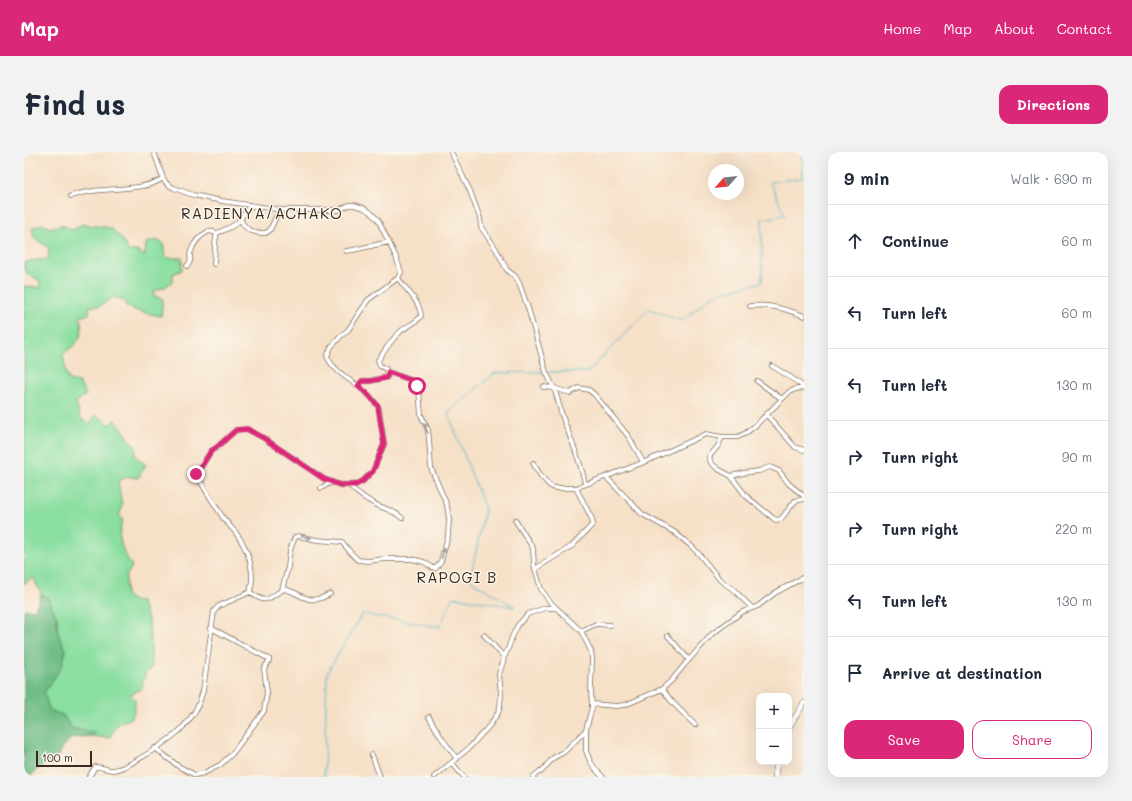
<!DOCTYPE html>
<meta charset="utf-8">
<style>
:root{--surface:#fff;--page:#f2f2f3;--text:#1f2937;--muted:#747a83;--line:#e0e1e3;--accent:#db2777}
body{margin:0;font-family:Mali,sans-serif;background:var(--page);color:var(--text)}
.controls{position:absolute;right:12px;bottom:12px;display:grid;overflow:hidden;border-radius:8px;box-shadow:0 4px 16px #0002}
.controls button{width:36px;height:36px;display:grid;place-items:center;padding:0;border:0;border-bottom:1px solid var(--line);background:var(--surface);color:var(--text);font:20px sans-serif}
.compass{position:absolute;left:684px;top:12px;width:36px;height:36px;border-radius:50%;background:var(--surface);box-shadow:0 4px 16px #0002;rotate:242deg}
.scale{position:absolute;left:12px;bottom:10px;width:56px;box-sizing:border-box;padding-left:4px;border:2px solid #3b2a1e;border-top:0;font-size:11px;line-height:14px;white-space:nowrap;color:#3b2a1e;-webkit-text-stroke:3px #fbf7ec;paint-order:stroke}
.stop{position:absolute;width:12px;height:12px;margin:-9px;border:3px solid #db2777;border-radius:50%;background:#fff}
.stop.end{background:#db2777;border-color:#fff;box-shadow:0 1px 4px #0008}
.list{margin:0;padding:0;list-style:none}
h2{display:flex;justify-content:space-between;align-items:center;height:52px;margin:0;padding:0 16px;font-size:17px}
h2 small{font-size:13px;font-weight:400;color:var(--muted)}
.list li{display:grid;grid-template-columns:26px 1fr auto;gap:12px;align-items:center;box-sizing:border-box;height:72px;padding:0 16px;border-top:1px solid var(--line)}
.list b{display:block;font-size:15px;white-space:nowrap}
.list em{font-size:13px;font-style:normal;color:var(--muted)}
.actions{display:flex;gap:8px;padding:12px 16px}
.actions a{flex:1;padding:9px 0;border:1px solid var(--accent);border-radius:12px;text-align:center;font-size:14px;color:var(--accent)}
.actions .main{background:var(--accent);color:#fff}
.icon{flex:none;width:22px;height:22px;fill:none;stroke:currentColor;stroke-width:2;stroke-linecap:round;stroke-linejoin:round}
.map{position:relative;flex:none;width:780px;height:625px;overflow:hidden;border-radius:12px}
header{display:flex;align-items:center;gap:24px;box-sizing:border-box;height:56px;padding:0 20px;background:var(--accent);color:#fff}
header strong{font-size:19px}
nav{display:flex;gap:22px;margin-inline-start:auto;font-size:14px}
.intro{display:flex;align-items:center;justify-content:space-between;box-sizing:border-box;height:96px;padding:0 24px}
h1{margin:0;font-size:28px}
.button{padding:10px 18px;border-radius:12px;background:var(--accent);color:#fff;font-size:14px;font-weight:700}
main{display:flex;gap:24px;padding:0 24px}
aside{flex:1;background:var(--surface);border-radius:12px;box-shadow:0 4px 16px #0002}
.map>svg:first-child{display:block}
.green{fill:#89dea0;stroke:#62845f}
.forest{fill:#6ebd86;stroke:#547452}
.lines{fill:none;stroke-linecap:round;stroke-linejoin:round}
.stream{stroke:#49b4c7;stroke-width:1}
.minor-casing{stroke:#7c6a59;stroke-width:5.5}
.tertiary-casing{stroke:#7c6a59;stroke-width:6}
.minor{stroke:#fff;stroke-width:4}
.tertiary{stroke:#fff;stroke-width:5}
.oneway{fill:#a79f9a}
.route{stroke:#db2777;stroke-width:5}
.labels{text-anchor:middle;stroke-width:3;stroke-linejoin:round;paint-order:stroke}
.quarter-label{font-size:15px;letter-spacing:1px;fill:#3b2a1e;stroke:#fbf7ec}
</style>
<header>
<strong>Map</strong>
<nav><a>Home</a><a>Map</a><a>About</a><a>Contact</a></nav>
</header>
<div class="intro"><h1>Find us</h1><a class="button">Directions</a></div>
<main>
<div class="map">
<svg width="780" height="625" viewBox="0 0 780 625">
<rect width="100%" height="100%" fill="#fbf7ec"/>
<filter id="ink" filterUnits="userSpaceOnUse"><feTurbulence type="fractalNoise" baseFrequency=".025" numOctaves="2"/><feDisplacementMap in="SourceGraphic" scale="8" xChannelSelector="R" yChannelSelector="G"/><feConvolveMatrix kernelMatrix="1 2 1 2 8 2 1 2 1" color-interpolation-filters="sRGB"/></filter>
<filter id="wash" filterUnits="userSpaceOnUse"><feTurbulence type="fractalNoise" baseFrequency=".012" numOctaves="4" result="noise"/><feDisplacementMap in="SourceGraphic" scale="16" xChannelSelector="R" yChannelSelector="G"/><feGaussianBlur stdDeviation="0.9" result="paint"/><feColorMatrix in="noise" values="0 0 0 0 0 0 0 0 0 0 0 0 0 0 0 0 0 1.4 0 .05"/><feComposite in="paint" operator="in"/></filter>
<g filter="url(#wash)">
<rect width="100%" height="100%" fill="#f6e0c7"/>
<!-- green -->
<path class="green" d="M18,72L26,76L38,73L49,78L58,72L87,76L99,88L104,99H113L121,104L122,91L132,88L140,92V102L144,106H158V118L149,122V129L141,135L130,139V144L139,147L137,164L117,160L103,155L100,148L89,145L76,154H66L65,162L56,165C61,184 54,191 39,202L42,221L46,229L55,230L62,243L52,250L56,266L65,272L72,263L86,273L91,267L112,296L111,304L122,313L114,326L103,325L94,329L98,353L95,365L99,368C91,386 99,399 108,414L102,425V443L109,449L117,450L125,469L128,515L121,522L118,536L106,543L111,547V557L106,567L95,571L85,586L68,584L71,580L47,576L39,563L26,559L19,541L38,514L42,498L33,479V467L25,446L17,442L9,425L0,432V134L17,136L15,128L3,122L0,112L5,109L24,107L25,96L10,86L8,76Z"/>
<!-- forest -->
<path class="forest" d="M17,442L25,446L33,467V479L42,498L38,514L20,541L26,559L39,563L47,576L71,580L68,584L48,586L38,595L33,606L14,617L5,625H0V457L11,458Z"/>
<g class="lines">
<!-- stream -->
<path class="stream" d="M525,220H564L625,157L658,169L690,142L738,130V67L761,63L746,30L779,26V0
M300,625L303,521L338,462L415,475L430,445L491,455L446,428L461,357L424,261L471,221L520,220"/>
</g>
</g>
<g filter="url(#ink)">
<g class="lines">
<defs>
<path id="minor" d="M130,0L139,26L143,32L150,36L169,43L198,49L258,58H315L325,53H330L340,56L346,60L354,68L372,105L377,120L374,126L344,148L324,178L317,184L307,195L303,204C308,217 323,226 334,234
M427,0L446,39L456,66L457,75L472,97L483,118L491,124L495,131L504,156L522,220L530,236L546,241L555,236L565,238L570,242L605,285L619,310
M47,44C54,42 61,40 69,39C88,36 124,38 139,26
M217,68C221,79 231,81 242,81L246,78L252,65L258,58
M322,99L329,98L365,90
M190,112C191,102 190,91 193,81C213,73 214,72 226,53
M163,114C170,106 164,105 167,99C170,90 177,83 185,79L193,81
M726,154C746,152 762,157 780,164
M748,214L766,225L780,235
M733,229L758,247
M519,235L530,236C534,247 536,258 540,269C548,290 557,310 561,332
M742,262L771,295L780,298
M698,285L694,294L685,305L687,311L694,317L707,324L722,344L749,366L752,368L757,367L771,349L780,347
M509,311L517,324L526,334L531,336H552L623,309L682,282L698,285H714L722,281L732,273L765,240L772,237L780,236
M707,324L719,321L735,319L746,315L755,319L765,332L780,344
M582,325L618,362L650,380L666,393L675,402L696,428L710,438L728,456
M325,333C333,341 341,347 351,352C360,357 370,358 378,366
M297,336L308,330
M491,368L509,396L510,413L517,437L526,450L557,479L567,499L568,506L567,538L568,555L562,578V599L566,609L573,619L579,625
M511,417L548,394L569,372L568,367L552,336
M258,438L264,415L266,398L271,385L275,384L293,388L318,390L327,401L334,408L344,409L361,407H388L400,410L409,416H412L417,409L424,384L425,367L423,353L407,316L405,287L404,278L397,263L395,238L387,228L364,220
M226,440C244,454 243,446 260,437C281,442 282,455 306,442
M557,479L572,472L586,473
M460,483L480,505
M644,484L665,508
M638,537L649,551L671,573
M568,552L592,554L601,553L638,537L648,528L662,511L688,482L718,460L734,454L751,441L780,425
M405,565L417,585L433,607
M131,596L154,614L171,623L180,621L196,613L208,602L240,559L243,540L240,517L245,509V507L187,476
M348,603L356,625
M428,611L440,625
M517,620L529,606L540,600L562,578
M65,625L71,615C77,614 82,618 89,618C100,617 111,609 120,604C147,587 171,572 179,539L190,459L195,454L226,440C232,420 224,397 212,381C208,376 204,372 200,367C190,352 181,337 172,322L173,319L177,315L187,299L192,296L212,278L223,277L238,285L300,327L316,333H331L339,329L349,319L360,292L355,257L354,254L345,243L334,234L338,229H345L363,225L362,217L356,214L354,208C361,199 366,189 375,181C381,174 392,172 397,164C396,149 381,137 374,126
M410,625L445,596L466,573L474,561L476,555L477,542L475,522L479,510L480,505L484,497L488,485L494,473L504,462L521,456H532
M509,625L516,619"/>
<path id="tertiary" d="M765,575L780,551
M751,625L753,610"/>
</defs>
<!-- minor casing -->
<use href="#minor" class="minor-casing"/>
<!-- tertiary casing -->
<use href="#tertiary" class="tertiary-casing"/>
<!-- minor -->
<use href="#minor" class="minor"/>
<!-- tertiary -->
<use href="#tertiary" class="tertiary"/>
</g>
<!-- one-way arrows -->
<defs><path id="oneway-solid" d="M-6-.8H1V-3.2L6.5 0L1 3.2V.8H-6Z"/></defs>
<g class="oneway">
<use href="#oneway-solid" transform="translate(402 276) rotate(-109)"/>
<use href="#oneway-solid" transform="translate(282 385) rotate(14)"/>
<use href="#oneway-solid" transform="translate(419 401) rotate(-75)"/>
</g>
</g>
<g class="lines" filter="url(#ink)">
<!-- route -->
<path class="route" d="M172,322L173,319L177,315L187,299L192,296L212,278L223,277L238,285L300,327L316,333H331L339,329L349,319L360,292L354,254L345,243L334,234L338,229H346L362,226L363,224L364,220L387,228L393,234"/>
</g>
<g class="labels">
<!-- quarter labels -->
<g class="quarter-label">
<text x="238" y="67">RADIENYA/ACHAKO</text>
<text x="433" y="431">RAPOGI B</text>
</g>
</g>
</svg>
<div class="controls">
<button>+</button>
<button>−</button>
</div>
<svg class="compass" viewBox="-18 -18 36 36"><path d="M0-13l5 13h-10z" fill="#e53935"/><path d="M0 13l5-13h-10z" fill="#747a83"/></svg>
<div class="scale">100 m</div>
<div class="stop" style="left:393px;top:234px"></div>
<div class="stop end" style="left:172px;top:322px"></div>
</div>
<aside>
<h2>9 min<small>Walk · 690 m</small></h2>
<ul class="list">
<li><svg class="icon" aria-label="ahead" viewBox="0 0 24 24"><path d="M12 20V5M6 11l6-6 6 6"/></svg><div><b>Continue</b></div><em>60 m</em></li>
<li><svg class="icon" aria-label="left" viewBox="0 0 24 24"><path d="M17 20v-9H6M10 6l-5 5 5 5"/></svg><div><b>Turn left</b></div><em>60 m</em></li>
<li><svg class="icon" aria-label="left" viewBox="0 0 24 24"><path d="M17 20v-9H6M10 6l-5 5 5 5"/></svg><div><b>Turn left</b></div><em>130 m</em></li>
<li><svg class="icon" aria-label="right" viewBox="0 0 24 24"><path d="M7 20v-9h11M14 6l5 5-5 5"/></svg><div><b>Turn right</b></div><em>90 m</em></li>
<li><svg class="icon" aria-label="right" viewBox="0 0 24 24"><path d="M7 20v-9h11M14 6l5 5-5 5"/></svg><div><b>Turn right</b></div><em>220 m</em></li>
<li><svg class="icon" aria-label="left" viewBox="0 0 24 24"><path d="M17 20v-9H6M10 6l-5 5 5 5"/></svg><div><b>Turn left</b></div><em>130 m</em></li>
<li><svg class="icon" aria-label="arrive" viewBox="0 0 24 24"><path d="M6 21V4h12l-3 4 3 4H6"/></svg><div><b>Arrive at destination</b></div></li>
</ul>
<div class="actions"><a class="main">Save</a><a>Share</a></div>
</aside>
</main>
